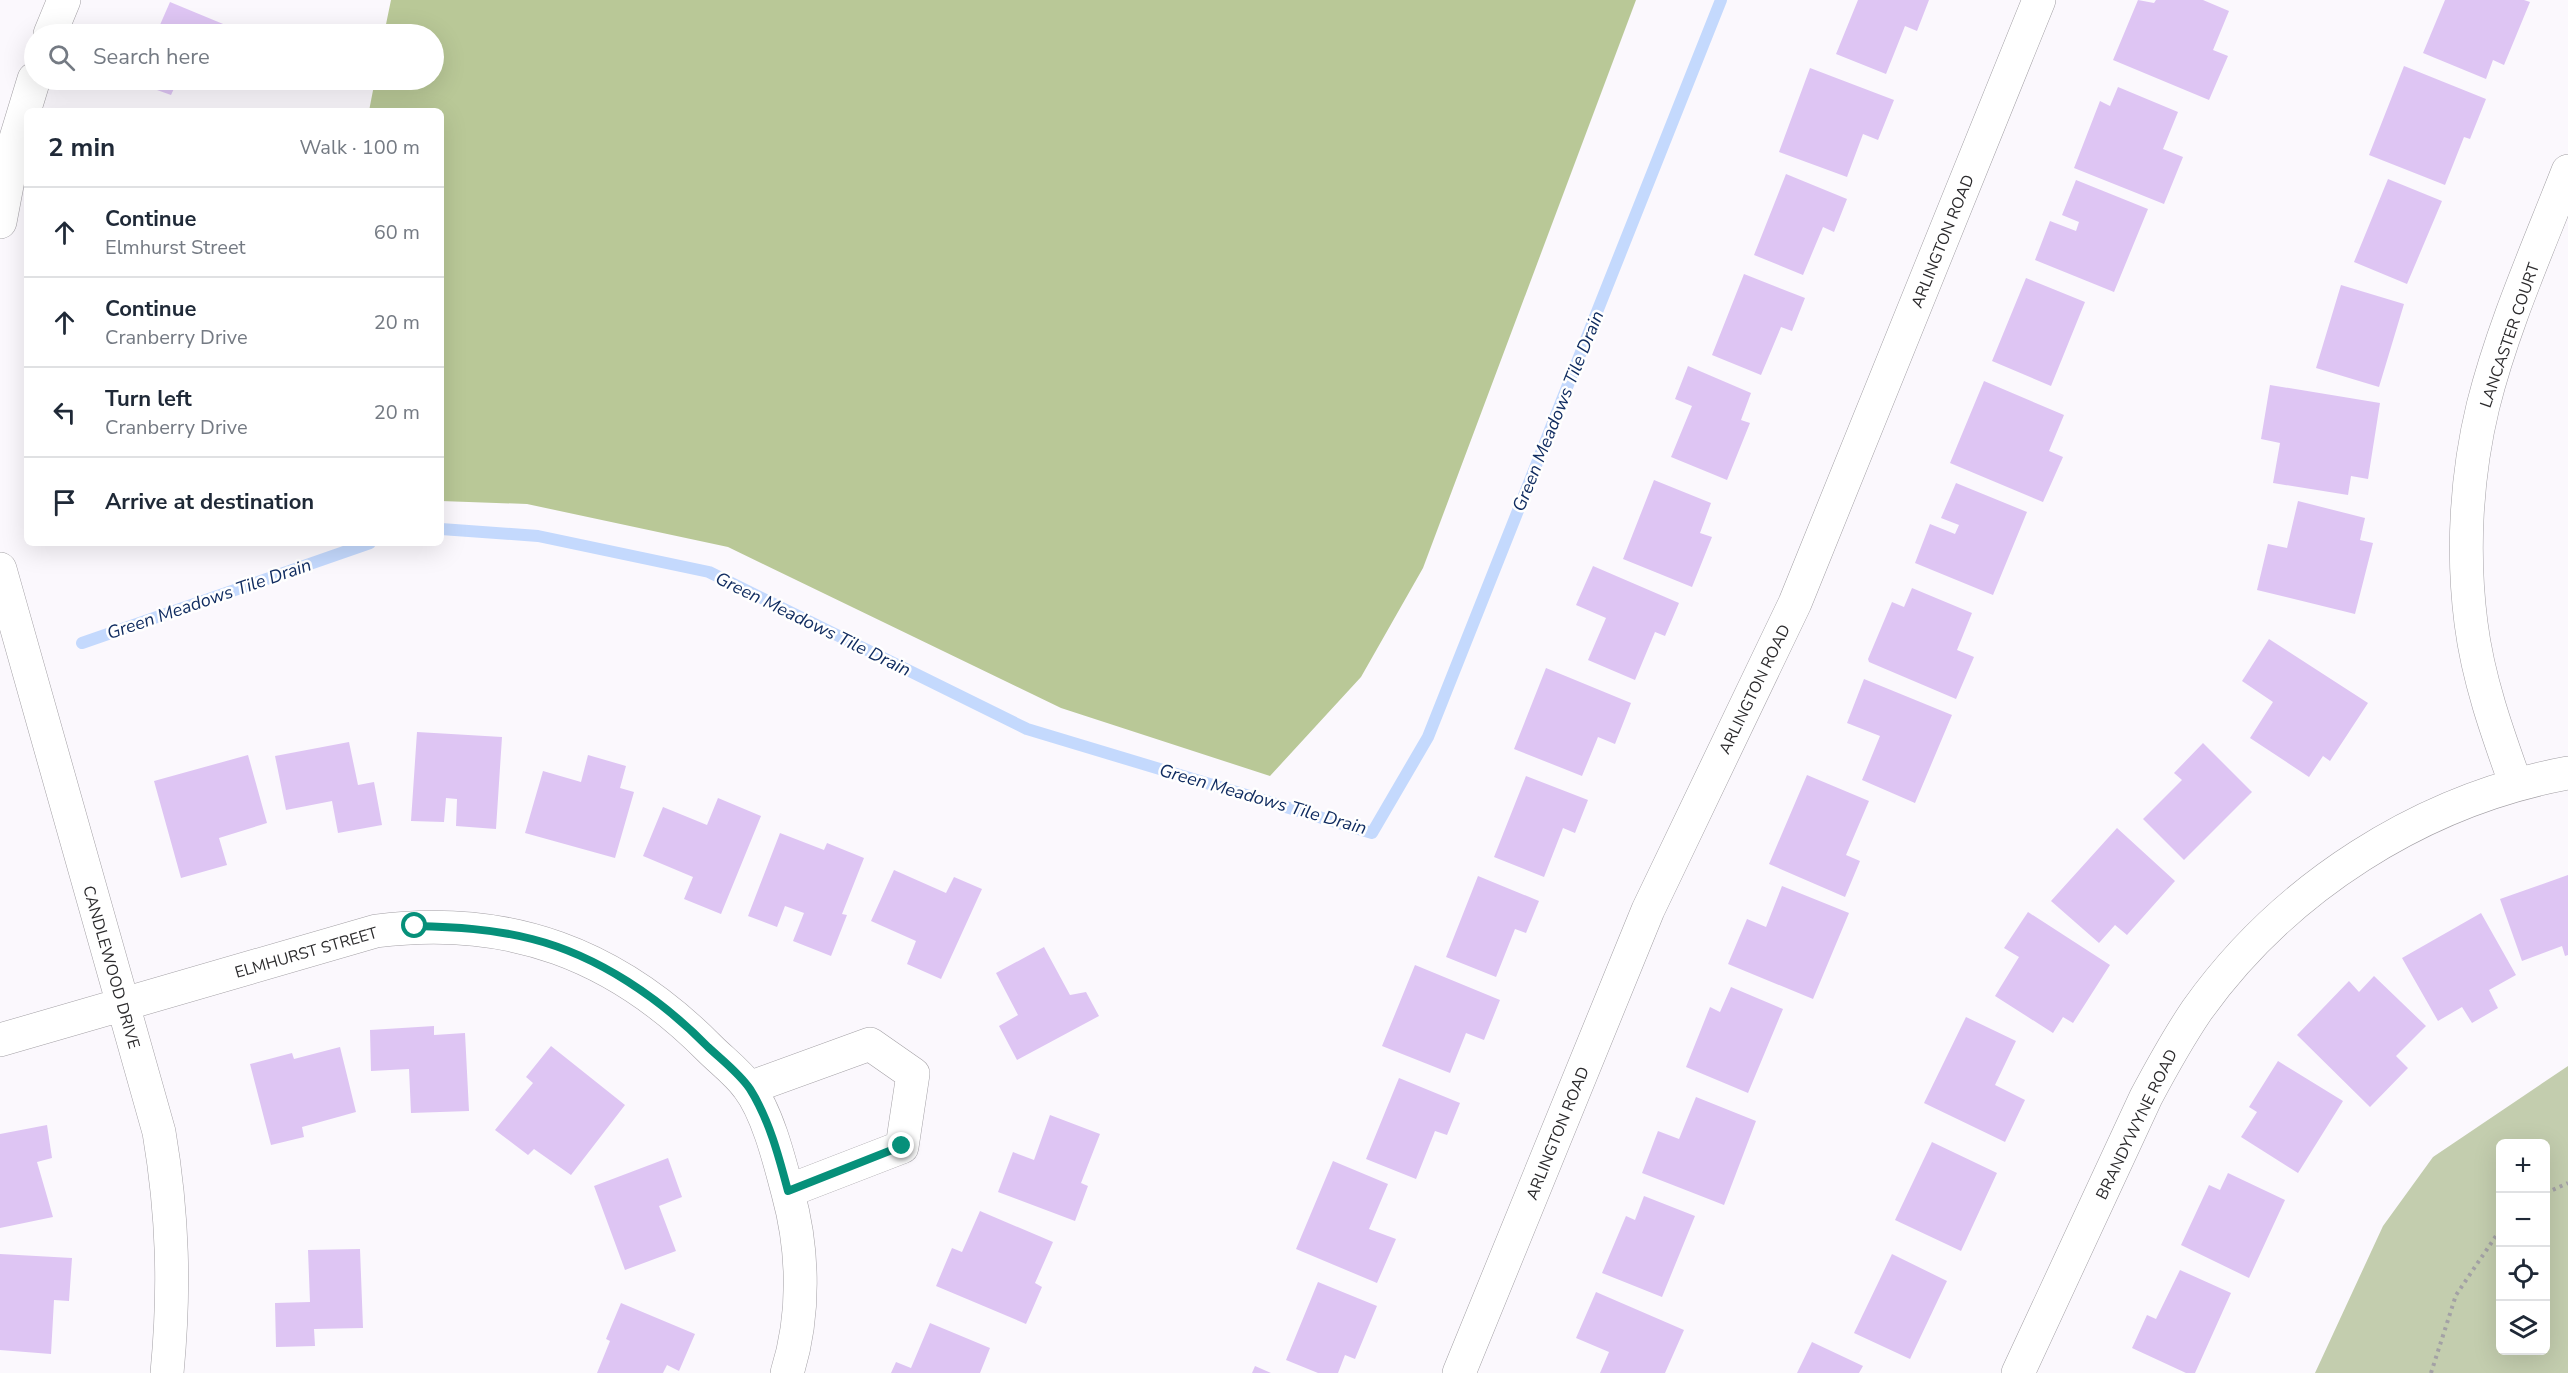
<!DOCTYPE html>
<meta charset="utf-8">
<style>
:root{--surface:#fff;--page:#f2f2f3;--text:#1f2937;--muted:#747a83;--line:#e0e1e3}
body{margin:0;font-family:"Nunito Sans",sans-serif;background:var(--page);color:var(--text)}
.controls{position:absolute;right:18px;bottom:18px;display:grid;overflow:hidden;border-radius:9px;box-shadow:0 6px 24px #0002}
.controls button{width:54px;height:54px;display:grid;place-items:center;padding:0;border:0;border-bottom:2px solid var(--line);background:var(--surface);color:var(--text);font:30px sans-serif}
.stop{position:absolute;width:18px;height:18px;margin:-14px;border:4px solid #06907a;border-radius:50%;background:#fff}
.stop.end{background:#06907a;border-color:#fff;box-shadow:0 2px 6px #0008}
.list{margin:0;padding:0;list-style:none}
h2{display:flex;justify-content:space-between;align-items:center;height:78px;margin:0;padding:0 24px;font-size:26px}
h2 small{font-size:20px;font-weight:400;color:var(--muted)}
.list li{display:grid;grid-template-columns:39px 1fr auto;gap:18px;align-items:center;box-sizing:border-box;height:90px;padding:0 24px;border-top:2px solid var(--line)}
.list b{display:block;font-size:22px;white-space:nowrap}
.list p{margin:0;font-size:20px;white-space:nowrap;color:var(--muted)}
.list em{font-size:20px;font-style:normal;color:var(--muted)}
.icon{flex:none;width:33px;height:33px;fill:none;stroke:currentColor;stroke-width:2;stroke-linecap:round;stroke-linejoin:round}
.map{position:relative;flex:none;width:2568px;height:1373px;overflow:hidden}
.search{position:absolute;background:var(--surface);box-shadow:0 6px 24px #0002;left:24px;top:24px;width:420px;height:66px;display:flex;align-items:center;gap:15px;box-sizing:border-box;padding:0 21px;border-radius:33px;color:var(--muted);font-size:22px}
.panel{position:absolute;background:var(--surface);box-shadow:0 6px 24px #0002;left:24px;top:108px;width:420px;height:438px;border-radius:9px}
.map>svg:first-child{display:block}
.green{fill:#c3cdae;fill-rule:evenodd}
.forest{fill:#b9c897}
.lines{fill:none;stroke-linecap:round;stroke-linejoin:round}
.stream{stroke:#c4d9fd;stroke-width:12}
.building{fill:#dec5f3}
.minor-casing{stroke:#a3a0a5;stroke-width:34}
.path{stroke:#a3a1a5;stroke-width:4;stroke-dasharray:3 4.5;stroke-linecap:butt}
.minor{stroke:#fff;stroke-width:33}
.route{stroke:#06907a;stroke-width:8}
.labels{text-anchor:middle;stroke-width:5;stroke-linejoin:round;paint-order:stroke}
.street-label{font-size:16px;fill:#2c2b2d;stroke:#fff}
.water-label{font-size:18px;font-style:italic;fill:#112d61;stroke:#fff}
</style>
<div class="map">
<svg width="2568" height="1373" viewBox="0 0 2568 1373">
<rect width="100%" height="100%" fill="#fbf8fd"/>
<!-- green -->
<path class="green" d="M2568,1066V1373H2315L2383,1226L2433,1157ZM2500,1144H2546V1350H2500Z"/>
<!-- forest -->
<path class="forest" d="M391,0H1636L1423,568L1361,677L1270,776L1061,708L728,547L527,504L441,501V111H369L375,80H434V34H384Z"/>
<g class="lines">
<!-- stream -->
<path class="stream" d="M441,529L538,536L709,572L1027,729L1372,833L1428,737L1721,0
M82,643L370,543"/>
</g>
<!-- building -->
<path class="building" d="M1858,0H1929L1917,31L1905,26L1886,74L1836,54Z
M2138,0L2154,3L2156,0H2203L2229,11L2213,50L2228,56L2209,100L2113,60Z
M2445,0H2524L2530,2L2504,65L2493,60L2486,79L2423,53Z
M170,2L240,31L239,34H156Z
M2404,66L2486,99L2470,139L2464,137L2445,185L2369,155Z
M1810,68L1894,100L1878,140L1863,134L1847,177L1779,152Z
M129,80H178L171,95Z
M2118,87L2178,112L2163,149L2183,157L2164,204L2074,168L2100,101L2110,106Z
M1786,174L1847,199L1834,232L1823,227L1803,275L1754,255Z
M2388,179L2442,201L2407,284L2354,262Z
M2076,180L2148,209L2114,292L2035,260L2050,221L2076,231L2079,222L2062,215Z
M1744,274L1805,298L1792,331L1781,327L1761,375L1712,355Z
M2026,278L2085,302L2051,386L1992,361Z
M2341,285L2404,304L2379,387L2316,368Z
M1688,366L1751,393L1741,420L1750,423L1727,480L1671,457L1692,406L1675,399Z
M1984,381L2064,415L2049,451L2063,457L2043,502L1950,463Z
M2270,385L2380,403L2368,479L2351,476L2348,495L2273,483L2280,443L2261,439Z
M1654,480L1711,503L1700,533L1712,537L1692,587L1623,559Z
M1956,483L2027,512L1993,595L1915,563L1930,524L1955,534L1959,525L1941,518Z
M2298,501L2365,518L2360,540L2373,543L2355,614L2257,590L2268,544L2287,548Z
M1593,566L1679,603L1665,636L1655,632L1635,680L1588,660L1606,618L1576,605Z
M1912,588L1972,613L1957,650L1974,657L1956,699L1869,662L1868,659L1892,602L1904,607Z
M2269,639L2368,703L2330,761L2323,756L2309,777L2250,738L2273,702L2242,681Z
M1546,668L1631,703L1615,744L1598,737L1582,776L1514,749Z
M1864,679L1952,715L1915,803L1862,780L1880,736L1847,723Z
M417,732L502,737L496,829L456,826L457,799L446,798L444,822L411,821Z
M349,742L358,785L374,782L382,825L338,833L332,801L286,810L275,756Z
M2203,743L2252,792L2184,860L2143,819L2182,780L2174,773Z
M248,755L267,823L219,838L227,865L181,878L154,781Z
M588,755L626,766L620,788L634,792L615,858L525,833L543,771L581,782Z
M1807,775L1869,801L1846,855L1860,861L1845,897L1769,864Z
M1526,776L1588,800L1575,833L1563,828L1544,877L1494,857Z
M718,798L761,816L721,914L684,899L693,877L643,856L663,807L707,825Z
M2117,828L2175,881L2127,935L2115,925L2099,943L2051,901Z
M780,833L824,850L827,843L864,858L842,914L847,915L831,956L793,941L804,913L785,906L777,927L748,916Z
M894,870L946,893L954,877L982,889L941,979L907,964L916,941L871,921Z
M2568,875V955L2565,956L2562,946L2522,961L2500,899Z
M1478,876L1539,901L1526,933L1515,929L1496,977L1446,957Z
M1782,886L1849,913L1813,999L1728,964L1747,919L1766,927Z
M2028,912L2110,965L2073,1023L2063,1017L2053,1033L1995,996L2019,957L2004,948Z
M2481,913L2516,975L2489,990L2498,1008L2472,1023L2462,1007L2438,1021L2402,958Z
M1044,947L1070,995L1086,992L1099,1016L1017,1060L999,1026L1018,1015L996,973Z
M1415,965L1500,1000L1484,1040L1466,1033L1450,1073L1382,1046Z
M2374,976L2426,1026L2396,1056L2408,1068L2370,1107L2297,1035L2349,981L2359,992Z
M1731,987L1783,1009L1748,1093L1686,1067L1710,1007L1720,1012Z
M1966,1017L2016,1041L1995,1085L2025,1100L2005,1142L1924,1103Z
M434,1026V1035L465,1033L469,1111L411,1113L409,1069L371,1071L370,1030Z
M551,1046L625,1105L571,1175L534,1149L528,1155L495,1130L533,1083L526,1077Z
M340,1047L356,1112L302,1127L304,1137L271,1145L250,1064L292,1053L294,1059Z
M2278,1061L2343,1101L2298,1173L2241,1137L2257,1112L2249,1107Z
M1399,1078L1460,1103L1447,1135L1435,1131L1416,1179L1366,1159Z
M1696,1097L1756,1121L1724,1205L1642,1173L1658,1131L1679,1139Z
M1050,1115L1100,1134L1081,1183L1088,1186L1075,1221L998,1192L1013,1152L1034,1160Z
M47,1125L52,1158L37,1162L53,1217L0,1228V1134Z
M1932,1142L1997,1173L1961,1251L1895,1220Z
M668,1158L682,1197L659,1206L676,1251L625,1270L594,1186Z
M1333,1161L1388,1184L1369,1229L1396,1239L1377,1283L1296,1249Z
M2228,1173L2285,1200L2249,1278L2181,1245L2209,1185L2220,1190Z
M1644,1196L1695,1216L1662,1297L1602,1273L1626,1216L1635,1220Z
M980,1211L1053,1242L1035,1283L1042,1287L1026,1324L936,1286L952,1248L962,1252Z
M360,1249L363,1328L314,1329L315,1346L276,1347L275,1303L310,1302L308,1250Z
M0,1254L72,1258L69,1301L54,1300L51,1354L0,1350Z
M1892,1254L1947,1281L1910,1359L1854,1333Z
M2180,1270L2231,1293L2195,1373H2186L2132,1348L2147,1315L2156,1319Z
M1318,1282L1377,1306L1355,1359L1345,1355L1338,1373H1318L1286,1360Z
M1596,1292L1684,1330L1665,1373H1600L1609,1352L1576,1338Z
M621,1303L695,1334L679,1371L667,1365L663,1373H597L610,1341L606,1339Z
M930,1323L990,1348L980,1373H891L896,1362L911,1368Z
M1812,1342L1863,1366L1859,1373H1797Z
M1255,1366L1271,1373H1252Z"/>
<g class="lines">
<defs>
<path id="minor" d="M50,34L64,0
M0,222L16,138L34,79
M0,569L159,1132C173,1215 175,1290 167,1373
M2516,785C2497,732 2478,679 2471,623C2462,552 2466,476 2483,406C2503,326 2538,248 2568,171
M0,1040L376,931C509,914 616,954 710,1049C722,1061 738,1073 748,1087C768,1113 780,1163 788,1193C804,1251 805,1316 787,1373
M749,1088L870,1044L913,1074L902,1147L788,1191
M1459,1373L1648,910L1795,603L2039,0
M2018,1373L2146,1097C2162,1067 2178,1038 2197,1010C2284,888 2421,800 2568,773"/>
</defs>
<!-- minor casing -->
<use href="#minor" class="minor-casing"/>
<!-- path -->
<path class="path" d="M2546,1193L2568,1183
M2431,1373L2456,1295L2500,1230"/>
<!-- minor -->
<use href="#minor" class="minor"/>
</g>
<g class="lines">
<!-- route -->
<path class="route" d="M415,926C454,927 494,929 532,939C599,956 661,999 708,1047C722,1060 740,1074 750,1089C769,1119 779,1157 788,1191L902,1146"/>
</g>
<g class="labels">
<!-- street labels -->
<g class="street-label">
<text transform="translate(1942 241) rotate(-68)" y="6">ARLINGTON ROAD</text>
<text transform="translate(2509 335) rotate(-71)" y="6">LANCASTER COURT</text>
<text transform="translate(1754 689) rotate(-64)" y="6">ARLINGTON ROAD</text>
<text transform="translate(306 952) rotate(-16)" y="6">ELMHURST STREET</text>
<text transform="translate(112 967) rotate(74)" y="6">CANDLEWOOD DRIVE</text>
<text transform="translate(2136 1124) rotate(-64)" y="6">BRANDYWYNE ROAD</text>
<text transform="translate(1557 1133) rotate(-68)" y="6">ARLINGTON ROAD</text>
</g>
<!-- water labels -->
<g class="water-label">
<text transform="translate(1558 411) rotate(-68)" y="6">Green Meadows Tile Drain</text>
<text transform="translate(209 599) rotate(-19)" y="6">Green Meadows Tile Drain</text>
<text transform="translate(813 624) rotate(26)" y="6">Green Meadows Tile Drain</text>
<text transform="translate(1263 799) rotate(16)" y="6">Green Meadows Tile Drain</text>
</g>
</g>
</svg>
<div class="controls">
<button>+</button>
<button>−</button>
<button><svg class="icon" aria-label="locate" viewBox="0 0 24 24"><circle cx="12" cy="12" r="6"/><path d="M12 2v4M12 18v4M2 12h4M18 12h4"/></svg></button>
<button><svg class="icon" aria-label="layers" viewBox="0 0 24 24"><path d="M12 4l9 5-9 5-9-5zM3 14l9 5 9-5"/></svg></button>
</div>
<div class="stop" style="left:415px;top:926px"></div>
<div class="stop end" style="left:902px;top:1146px"></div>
<div class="search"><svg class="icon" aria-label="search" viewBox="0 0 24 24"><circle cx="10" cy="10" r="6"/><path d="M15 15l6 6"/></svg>Search here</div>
<section class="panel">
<h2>2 min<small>Walk · 100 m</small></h2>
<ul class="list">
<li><svg class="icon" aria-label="ahead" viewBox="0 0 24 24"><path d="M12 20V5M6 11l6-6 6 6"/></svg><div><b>Continue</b><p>Elmhurst Street</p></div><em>60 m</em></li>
<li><svg class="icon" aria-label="ahead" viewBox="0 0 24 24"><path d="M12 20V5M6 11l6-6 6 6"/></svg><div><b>Continue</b><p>Cranberry Drive</p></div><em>20 m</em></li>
<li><svg class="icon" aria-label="left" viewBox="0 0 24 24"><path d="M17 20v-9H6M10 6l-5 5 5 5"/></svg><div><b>Turn left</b><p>Cranberry Drive</p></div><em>20 m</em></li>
<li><svg class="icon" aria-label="arrive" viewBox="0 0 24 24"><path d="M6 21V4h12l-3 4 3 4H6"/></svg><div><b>Arrive at destination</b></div></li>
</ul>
</section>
</div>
